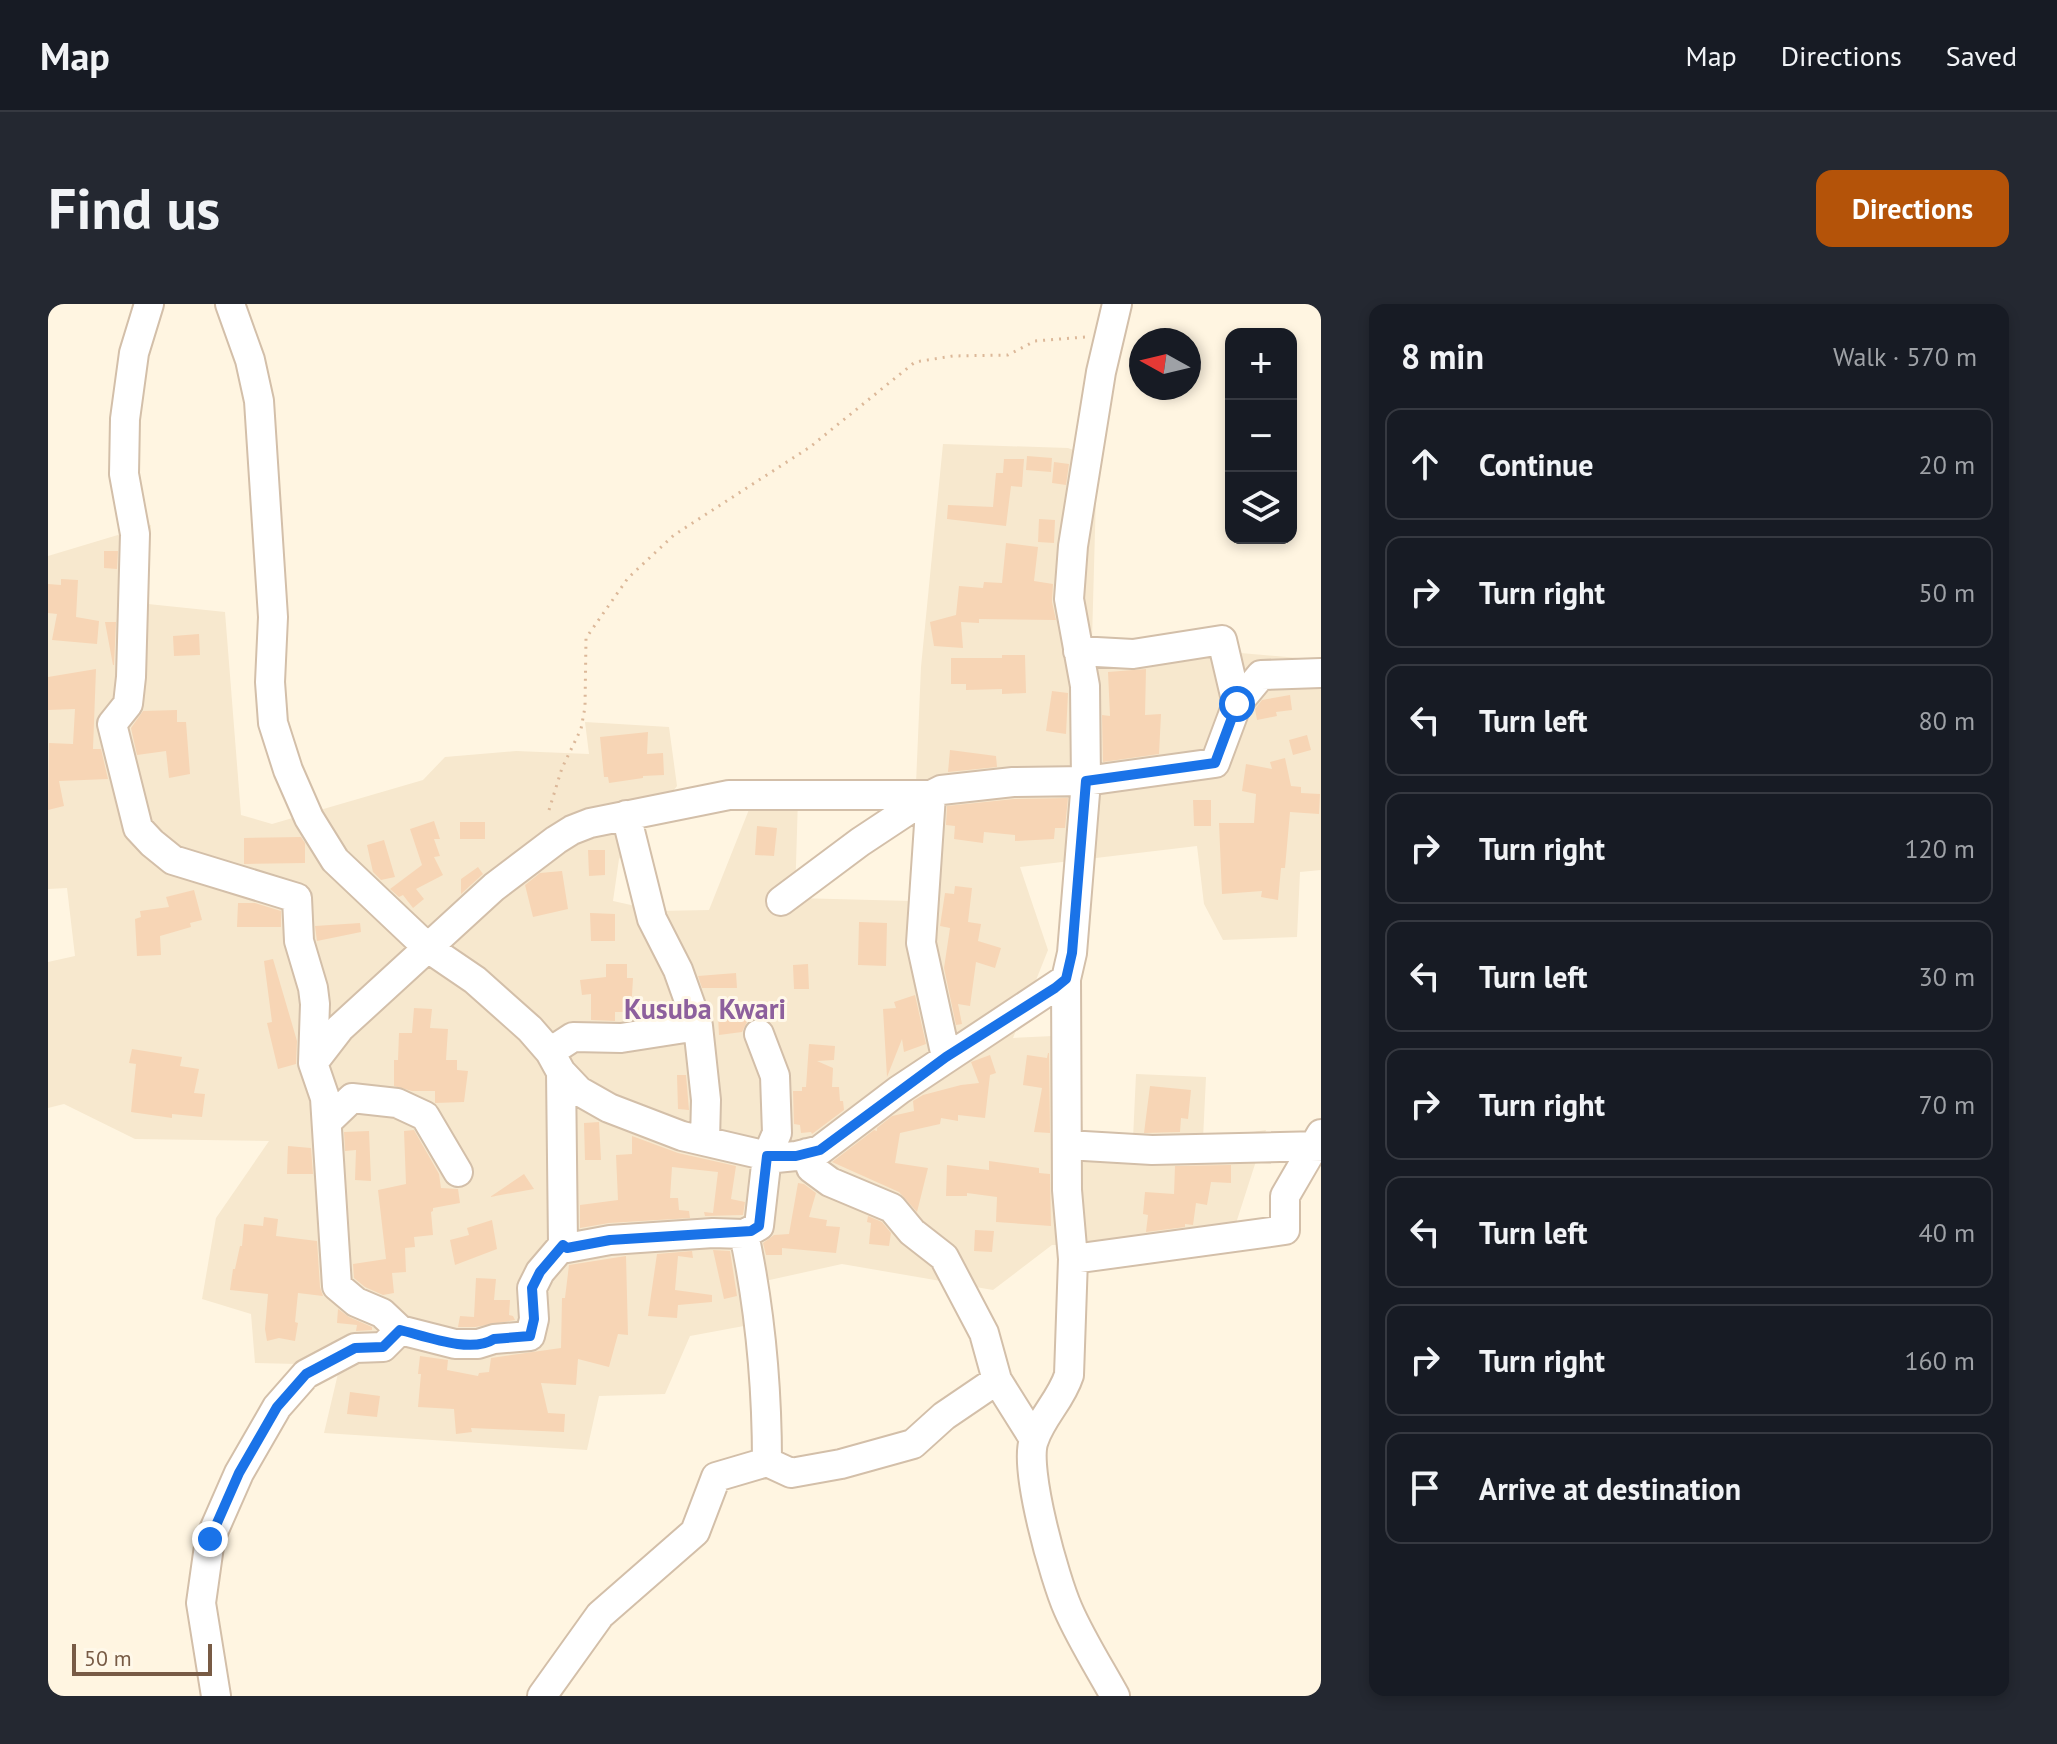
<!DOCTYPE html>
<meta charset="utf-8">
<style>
:root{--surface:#171b24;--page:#242831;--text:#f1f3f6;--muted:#9ea1a6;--line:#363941;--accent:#b45309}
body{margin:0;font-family:"PT Sans",sans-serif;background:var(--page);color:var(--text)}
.controls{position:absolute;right:24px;top:24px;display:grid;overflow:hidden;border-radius:16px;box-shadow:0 4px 12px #0003}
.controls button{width:72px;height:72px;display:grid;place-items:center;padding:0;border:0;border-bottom:2px solid var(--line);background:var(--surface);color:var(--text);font:40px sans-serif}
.compass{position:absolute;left:1081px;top:24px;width:72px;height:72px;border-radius:50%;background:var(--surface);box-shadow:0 4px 12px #0003;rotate:278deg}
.scale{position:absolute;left:24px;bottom:20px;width:140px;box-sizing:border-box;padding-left:8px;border:4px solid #785b45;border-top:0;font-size:22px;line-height:28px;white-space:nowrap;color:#785b45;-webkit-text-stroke:6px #fff8e9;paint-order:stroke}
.stop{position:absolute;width:24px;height:24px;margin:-18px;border:6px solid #1a73e8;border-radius:50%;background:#fff}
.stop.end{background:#1a73e8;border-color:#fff;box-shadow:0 2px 8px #0008}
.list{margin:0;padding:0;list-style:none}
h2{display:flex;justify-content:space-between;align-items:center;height:104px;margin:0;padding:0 32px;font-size:34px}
h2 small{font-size:26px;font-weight:400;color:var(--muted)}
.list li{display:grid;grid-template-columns:52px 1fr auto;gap:24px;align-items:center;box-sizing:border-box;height:112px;margin:0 16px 16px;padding:0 16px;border:2px solid var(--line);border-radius:16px}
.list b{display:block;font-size:30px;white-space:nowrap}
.list em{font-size:26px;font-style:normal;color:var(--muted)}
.icon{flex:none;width:44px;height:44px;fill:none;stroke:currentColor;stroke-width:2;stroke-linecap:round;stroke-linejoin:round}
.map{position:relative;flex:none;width:1273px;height:1392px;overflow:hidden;border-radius:16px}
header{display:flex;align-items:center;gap:48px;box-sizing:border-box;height:112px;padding:0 40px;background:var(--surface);border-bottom:2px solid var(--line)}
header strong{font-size:38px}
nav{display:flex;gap:44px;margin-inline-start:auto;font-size:28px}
.intro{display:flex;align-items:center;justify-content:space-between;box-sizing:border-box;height:192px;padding:0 48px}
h1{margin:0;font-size:56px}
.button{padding:20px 36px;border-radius:16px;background:var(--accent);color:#fff;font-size:28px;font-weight:700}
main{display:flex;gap:48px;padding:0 48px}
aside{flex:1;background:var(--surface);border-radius:16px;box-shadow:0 4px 12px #0003}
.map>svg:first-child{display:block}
.residential{fill:#f7e8ce}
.building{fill:#f7d5b5}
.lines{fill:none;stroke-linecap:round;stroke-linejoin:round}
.minor-casing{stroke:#d3bfa9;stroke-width:32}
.path{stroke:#dcb899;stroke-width:3;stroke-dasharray:2 6;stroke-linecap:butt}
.minor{stroke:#fff;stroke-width:28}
.route{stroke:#1a73e8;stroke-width:10}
.labels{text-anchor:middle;stroke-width:6;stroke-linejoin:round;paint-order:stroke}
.quarter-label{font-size:28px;font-weight:bold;fill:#8d609d;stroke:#fff8e9}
</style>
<header>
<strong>Map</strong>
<nav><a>Map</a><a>Directions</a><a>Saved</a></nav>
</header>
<div class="intro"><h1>Find us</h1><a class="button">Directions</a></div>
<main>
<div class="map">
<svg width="1273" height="1392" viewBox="0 0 1273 1392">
<rect width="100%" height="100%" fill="#fff5e1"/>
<!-- residential -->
<path class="residential" d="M895,140L1020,144L1049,155L1044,336L1273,356V566L1252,568L1249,633L1175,636L1156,600L1149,542L972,563L1000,646L965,734L1026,731L1035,827L1085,835L1088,770L1158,773L1155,835L1218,826L1181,941H1004L945,986L794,960L717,977V1018L642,1032L617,1090L551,1092L539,1146L276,1129L292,1061L207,1059L203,1010L154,995L168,914L221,837L87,835L16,800L0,804V658L27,652L19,584L0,585V252L103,221L100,300L177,308L193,511L224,520L375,476L397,453L468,447L541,450L537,418L621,423L629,482L571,555L565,597L610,607L661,606L702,503L750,494L747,594L863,597L873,363Z"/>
<!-- building -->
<path class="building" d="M979,152L1004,154L1003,168L978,166Z
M956,155H976L974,183L963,182L958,222L899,215L900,201L945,203L948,169H955Z
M1006,158L1021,160L1018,181L1004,179Z
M991,215L1007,216L1006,239L990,238Z
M958,239L990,243L986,277L1005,280L1004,298L1008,316L931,315V319L913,318L915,344L886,342L882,318L908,311L911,282L935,284L936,278L954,279Z
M56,247H70L69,265L56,264Z
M13,275L30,276L28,313L51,317L49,340L4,336L9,310L0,309V280L13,281Z
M57,318H68L66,361H65Z
M151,330L152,351L126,352L125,332Z
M954,351H977L978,389L954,390V385L918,386V380H903V354H954Z
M48,365L45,445H53L60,475L11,477L16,502L0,506L1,439L25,440L27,405L0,406V373Z
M1098,365L1097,411L1113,410L1111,450L1055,458L1054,411L1062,412L1060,368Z
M1004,387L1020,389L1018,430L998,427Z
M1242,391L1244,406L1228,408L1229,412L1209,416L1207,405L1214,396Z
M129,406V418H138L142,470L121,474L118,447L89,451L83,424L95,407Z
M600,428L599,450L615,449L616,471L595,472V474L561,479L560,473H556L552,433Z
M1259,431L1263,446L1245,451L1241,436Z
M902,446L948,452L949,463L900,468Z
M1237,454L1243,482L1253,483V489L1272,490L1271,510L1242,508L1237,564H1233L1230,596L1213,593L1214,587L1174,590L1171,519H1206L1208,490L1194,487L1198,460L1224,465L1222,458Z
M1020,494L1017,524H1007L1006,535L967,537V531L936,528L935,539L906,535L907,522L898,521L899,502L966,495Z
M1145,496H1163V522H1146Z
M386,517L392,535H386L392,552L386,553L395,571L368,585L376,595L365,604L355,591L351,593L342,585L374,561L362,525Z
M412,518H437V535H412Z
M709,522L729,524L726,552L707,551Z
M253,533L257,539V559L196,560V534Z
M336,536L347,573L333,576L325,568L319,541Z
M540,546H557V571L541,572Z
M430,563L435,570L413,590V575Z
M514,567L520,605L485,613L477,581L492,569Z
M907,582L924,584L920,618L933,620L930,637L953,644L947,664L928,658L922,702L910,700L914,720L908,721L896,664L902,624L892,622L897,589L906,590Z
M146,586L154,616L142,619L143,623L112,632L113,651L89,652L87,615L93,613L92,607L121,603L118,593Z
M190,599H207L233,607V623H189Z
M542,609L567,610V637H543Z
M811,618L839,619L838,662L810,661Z
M312,619L313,628L269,637L267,622Z
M225,655L249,737L248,760L230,765L219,719L224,718L216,657Z
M558,660H579V674H585L583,708H567V717L543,716V690L534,691L532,676L558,673Z
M760,660L761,685H746L745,661Z
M688,669L689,684H654L650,672Z
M867,691L878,740L856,748L854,735L839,773L835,705L848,704L846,698Z
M366,704L384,705L382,724L400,725L398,756H409V766L420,767L416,798L387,799V787H364L346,782V756H350L351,729H364Z
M698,710L699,718L694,728L671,731L670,711Z
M761,740L787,742L786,756L769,757L785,764L784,783H791L792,797H795L796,806L764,830L763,828L753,829L752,821L746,820L745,787H754V783H758Z
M84,745L134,753L132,762L151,765L146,789L157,790L154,813L124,810V814L83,808L88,760L81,759Z
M1000,749H1001L1002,829L986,828L994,784L975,781L979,751L999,754Z
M942,751L948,769L942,771L937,814L910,811V817L893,814L892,820L852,829L847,859L880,864L869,908L851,888L784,858L826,826L829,827V824L844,812L866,807L865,797L875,791L913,781L931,779L923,758Z
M629,771H638L641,806L630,805Z
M1102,782L1143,786L1140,815L1133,814L1132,828L1096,829Z
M551,818L553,856H537L536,819Z
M366,826L391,870L393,884L410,885L412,899L385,904V907L383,908L385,931L366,933L367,943L357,944L358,968L344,969L346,989L335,991L317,983L306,974L305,960L338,955L330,886L358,880L356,827Z
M321,827L323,877L307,876L308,846L297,847L296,828Z
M584,832L630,849L688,862L683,895L697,898L695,911L657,912L656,908L665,909L670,868L624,863L622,894H630L631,906L641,907L642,914L561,919L532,924V901L570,896L568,851L584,850Z
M240,842L263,844L265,870H239Z
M941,857L991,864V869L1002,870L1003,922L948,918L949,893L919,889V892H898L899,861L941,866Z
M1183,861V879L1163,878L1159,901L1148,899L1145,921L1137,920V923L1098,928L1100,911L1095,910L1097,888L1126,890L1127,862Z
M476,870L486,885L442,893Z
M750,879L756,880L768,889L761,913L779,916L778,922L792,923L788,949L734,944V951H718L715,939L726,931L741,930Z
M820,912L834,918L843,929L841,942L821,940L823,919L819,918Z
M216,913L230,915L228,932L269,937L272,983L275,992L250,989L247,1018L250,1019L247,1037L231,1034L219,1037L217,1025L220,990L182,986L185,965H187L192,942H194L196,920L215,922Z
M444,916L449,945L407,961L402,936L421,931L419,924Z
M927,926L946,927L944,948L926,947Z
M665,946L682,947L689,992L676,995Z
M644,947L645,954L630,952L627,986L664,991V998L630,1001L629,1014L600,1012L609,950Z
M578,952L580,1031L570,1030L561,1063L530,1055L528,1081L493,1079L500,1109L517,1110L516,1128L423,1124L424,1128L408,1130L406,1105L370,1103L373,1070H370L372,1052L400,1056L399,1066L430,1072L431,1069L441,1068L443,1054L513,1044L514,994H517L521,961Z
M428,974L448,975L446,996H462L461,1011L465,1012L467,1016L427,1023H410L412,1012L426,1013Z
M290,1005L301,1013L324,1023V1026L308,1027L309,1021L289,1019Z
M302,1088L332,1092L329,1113L299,1110Z"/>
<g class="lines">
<defs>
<path id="minor" d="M101,0L86,49L77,115L76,170L87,230L83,373L80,400L64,420L90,524L104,539L125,556L249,594L251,637L265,684L267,700L265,759L277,794L289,982L308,998L334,1009L352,1026L407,1040H430L446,1035L482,1032L486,1015L484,984L492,968L515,941L513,768
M182,0L202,56L211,97L225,313L222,378L225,419L240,466L261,514L287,556L380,644L427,676L482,725L502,748L513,768L531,787L561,804L634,832L728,854L748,852L772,846L851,786L1018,675
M1189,400L1213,371L1273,369
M578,511L604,615L630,666L650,722L658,796L657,837
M733,597L812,538L883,491L873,639L898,753
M502,748L525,733L573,734L650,722
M265,759L292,724L446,583L508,536L524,526L542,519L681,491H883L893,486L965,478L1038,477L1167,459L1189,400L1174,336L1085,350L1030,347
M279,818L304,794L349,799L377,812L410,868
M1019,841L1104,846L1273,842
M759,849L763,864L782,878L844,904L864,928L896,953L936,1029L949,1076
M515,941L519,944L562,936L665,929L696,930L711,922L719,852L729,829L727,772L711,730
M1025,955L1237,926V892L1273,830
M719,1158L743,1169L793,1160L865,1140L896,1112L949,1076L986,1135
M168,1392L153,1299L162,1235L191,1169L229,1103L258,1070L307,1044L335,1043L352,1026
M494,1392L552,1311L647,1228L668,1173L719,1158C719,1080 712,1005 696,930
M1067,1392C1051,1363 1033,1335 1020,1305C1007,1276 975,1163 986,1136C994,1112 1013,1096 1021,1071L1025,955L1019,886L1018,675L1024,649L1038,477L1037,382L1021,295L1025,242L1053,68L1069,0"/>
</defs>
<!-- minor casing -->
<use href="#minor" class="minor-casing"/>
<!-- path -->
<path class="path" d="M501,506L514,464L533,425L537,403L538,334L580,274L626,231L762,143L867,58L905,52L960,51L987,37L1038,33"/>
<!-- minor -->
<use href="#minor" class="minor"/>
</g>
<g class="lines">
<!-- route -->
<path class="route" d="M162,1235L191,1169L229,1103L258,1070L307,1044L335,1043L352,1026C377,1032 423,1050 446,1035L482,1032L486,1015L484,984L492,968L515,941L519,944L562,936L703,927L711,922L719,852H748L772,846L898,753L1007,684L1018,675L1024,649L1038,477L1167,459L1189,400"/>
</g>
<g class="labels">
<!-- quarter labels -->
<g class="quarter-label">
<text x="657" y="715">Kusuba Kwari</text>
</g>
</g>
</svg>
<div class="controls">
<button>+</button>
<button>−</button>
<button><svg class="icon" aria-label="layers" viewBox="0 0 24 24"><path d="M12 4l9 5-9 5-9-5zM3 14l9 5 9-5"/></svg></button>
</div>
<svg class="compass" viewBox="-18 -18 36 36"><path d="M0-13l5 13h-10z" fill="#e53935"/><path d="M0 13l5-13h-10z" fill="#9ea1a6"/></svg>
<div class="scale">50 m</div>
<div class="stop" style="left:1189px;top:400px"></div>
<div class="stop end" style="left:162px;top:1235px"></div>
</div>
<aside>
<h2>8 min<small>Walk · 570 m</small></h2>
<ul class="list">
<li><svg class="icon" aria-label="ahead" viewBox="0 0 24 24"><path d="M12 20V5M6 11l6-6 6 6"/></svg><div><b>Continue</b></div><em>20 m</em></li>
<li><svg class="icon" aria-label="right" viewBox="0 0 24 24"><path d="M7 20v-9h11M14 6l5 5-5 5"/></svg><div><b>Turn right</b></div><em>50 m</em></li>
<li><svg class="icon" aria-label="left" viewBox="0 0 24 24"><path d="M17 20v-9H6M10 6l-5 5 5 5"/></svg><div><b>Turn left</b></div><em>80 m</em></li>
<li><svg class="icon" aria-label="right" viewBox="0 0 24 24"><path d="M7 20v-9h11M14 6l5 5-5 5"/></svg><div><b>Turn right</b></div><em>120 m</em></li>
<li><svg class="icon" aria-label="left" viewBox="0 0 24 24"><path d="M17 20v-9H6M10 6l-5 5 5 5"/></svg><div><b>Turn left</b></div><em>30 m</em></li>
<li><svg class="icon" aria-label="right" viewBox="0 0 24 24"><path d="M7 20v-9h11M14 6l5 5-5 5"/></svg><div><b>Turn right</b></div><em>70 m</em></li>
<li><svg class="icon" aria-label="left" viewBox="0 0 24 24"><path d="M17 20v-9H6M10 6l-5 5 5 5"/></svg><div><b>Turn left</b></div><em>40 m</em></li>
<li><svg class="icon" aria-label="right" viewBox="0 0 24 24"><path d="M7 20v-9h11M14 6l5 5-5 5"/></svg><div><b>Turn right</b></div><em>160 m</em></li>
<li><svg class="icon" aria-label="arrive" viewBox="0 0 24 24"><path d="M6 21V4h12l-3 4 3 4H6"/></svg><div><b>Arrive at destination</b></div></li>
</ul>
</aside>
</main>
